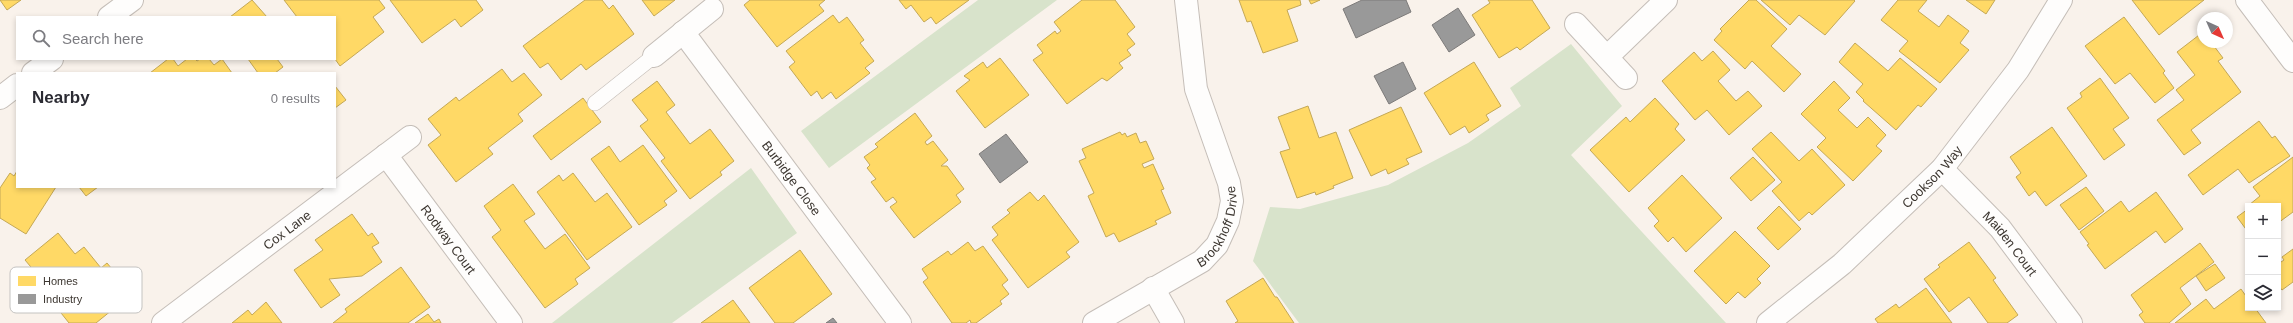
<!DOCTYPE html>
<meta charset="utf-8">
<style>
:root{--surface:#fff;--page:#f2f2f3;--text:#2b2b33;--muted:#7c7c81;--line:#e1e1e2}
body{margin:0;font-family:Helvetica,sans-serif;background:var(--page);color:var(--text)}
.controls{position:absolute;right:12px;bottom:12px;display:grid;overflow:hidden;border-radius:0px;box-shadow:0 2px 6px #0003}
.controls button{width:36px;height:36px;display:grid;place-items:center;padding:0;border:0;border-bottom:1px solid var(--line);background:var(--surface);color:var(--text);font:20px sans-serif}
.compass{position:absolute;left:2197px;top:12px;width:36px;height:36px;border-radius:50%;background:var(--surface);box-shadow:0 2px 6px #0003;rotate:135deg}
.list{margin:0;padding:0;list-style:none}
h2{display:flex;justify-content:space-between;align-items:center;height:52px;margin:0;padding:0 16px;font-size:17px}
h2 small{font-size:13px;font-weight:400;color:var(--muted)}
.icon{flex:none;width:22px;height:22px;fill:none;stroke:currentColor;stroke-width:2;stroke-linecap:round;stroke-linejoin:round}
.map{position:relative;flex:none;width:2293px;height:323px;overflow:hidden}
.search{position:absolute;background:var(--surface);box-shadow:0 2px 6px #0003;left:16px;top:16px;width:320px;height:44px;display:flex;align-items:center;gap:10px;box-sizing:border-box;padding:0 14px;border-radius:0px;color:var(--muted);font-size:15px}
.panel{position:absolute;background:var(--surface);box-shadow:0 2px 6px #0003;left:16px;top:72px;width:320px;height:116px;border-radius:0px}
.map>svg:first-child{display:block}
.green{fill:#d8e3cb}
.homes{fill:#ffd966;stroke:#c4a856}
.industry{fill:#999;stroke:#7d7b7a}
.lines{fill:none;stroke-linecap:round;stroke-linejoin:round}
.service-casing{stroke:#c5beb8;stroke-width:16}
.minor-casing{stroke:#c5beb8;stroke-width:24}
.service{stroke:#fefdfc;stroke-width:15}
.minor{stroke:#fefdfc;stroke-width:22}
.labels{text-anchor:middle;stroke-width:4;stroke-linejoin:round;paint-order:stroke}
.street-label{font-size:13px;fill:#3c3630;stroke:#fff}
.key{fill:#fff;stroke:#c4c3c1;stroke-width:1}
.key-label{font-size:11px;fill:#3c3630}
</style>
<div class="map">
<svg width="2293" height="323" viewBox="0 0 2293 323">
<rect width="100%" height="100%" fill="#f9f2eb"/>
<!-- green -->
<path class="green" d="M978,0H1057L829,168L801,131Z
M1571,44L1622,106L1571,155L1726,323H1299L1253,261L1270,207L1300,209L1388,185L1468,143L1521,106L1510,88Z
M751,168L797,233L672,323H552Z"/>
<!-- homes -->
<path class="homes" d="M0,0H21L7,10Z
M252,0L267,17H230Z
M284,0H379L385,8L373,17L384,32L340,66L335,59V17H297Z
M390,0H476L483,10L461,27L455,19L422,43Z
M585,0H602L609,9L613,5L634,34L586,70L581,64L561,80L548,63L540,68L523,46Z
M642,0H675L654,16Z
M750,0H825L819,5L824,11L777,47L744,5Z
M899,0H969L936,24L931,17L924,22L911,5L906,9Z
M1082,0H1115L1135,27L1127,34L1135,44L1127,50L1131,55L1119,63L1123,68L1107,81L1102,78L1067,104L1033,60L1043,53L1037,45L1055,31L1057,34L1061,31L1054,22Z
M1239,0H1300L1301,5L1287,10L1298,41L1263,53L1251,21L1247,22Z
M1309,0H1320L1311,4Z
M1488,0H1532L1550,28L1520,50L1517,47L1499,58L1472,15L1490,3Z
M1749,0H1756L1787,29L1771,46L1801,74L1784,92L1752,61L1745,69L1714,40L1722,31L1720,29Z
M1761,0H1854L1855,1L1825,35L1799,15L1790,25Z
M1898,0H1927L1918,11L1939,27L1948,15L1969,31L1960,43L1969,50L1940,83L1899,51L1908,41L1881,20Z
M1966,0H1995L1986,14Z
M2132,0H2204L2159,35Z
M833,15L839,23L847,17L864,40L860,43L874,61L865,68L870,73L836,99L831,92L822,99L817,91L811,96L789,67L795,62L786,51Z
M2124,17L2165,71L2163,73L2174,88L2155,103L2130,73L2115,84L2085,46Z
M2203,32V42H2211L2223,58L2218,61L2241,92L2191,130L2201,143L2184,155L2157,120L2184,100L2176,90L2195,75L2177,52Z
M1855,43L1888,71L1900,58L1937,89L1921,107L1918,105L1896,130L1863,101L1864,100L1856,92L1863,84L1839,62Z
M1713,51L1730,70L1718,81L1736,101L1748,91L1762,106L1729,135L1707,110L1695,120L1662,81L1694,52L1702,61Z
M1000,58L1029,95L985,128L956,91L970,80L964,76L983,62L987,68Z
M168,59H173L178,66L187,59H195L197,61L200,59H209L214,65L222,59L232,73H150Z
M248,59H277L283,67L275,73H258Z
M1474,62L1501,106L1486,115L1489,120L1469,133L1465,126L1450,135L1424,93Z
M502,69L512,82L524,73L542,95L518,114L523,121L488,148L493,154L456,182L428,145L441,135L428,119L456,97L459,101Z
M2100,78L2129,118L2113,129L2125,145L2104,160L2067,108L2082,97L2080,93Z
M657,81L675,105L666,112L690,144L710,129L734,161L720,172L722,175L690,199L661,161L665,158L640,126L648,120L632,100Z
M1834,81L1850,98L1838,110L1857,128L1868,117L1886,135L1876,146L1882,151L1853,181L1817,147L1826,138L1801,114Z
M335,86L346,100L335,108Z
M583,98L601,122L551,160L533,136Z
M1655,98L1679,124L1675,129L1685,140L1629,192L1590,150L1626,117L1630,122Z
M1308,106L1319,138L1336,132L1353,178L1333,186L1334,188L1316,195L1315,192L1297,198L1280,152L1290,149L1278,117Z
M1401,107L1422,152L1406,159L1409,164L1388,174L1386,169L1371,176L1349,130Z
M915,113L932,136L925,142L927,145L933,141L948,160L941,166H947L964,189L956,195L961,202L914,238L890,207L897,202L893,197L886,202L871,182L876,179L867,168L870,165L864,157L878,147L875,144Z
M2259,121L2272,138L2275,136L2290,156L2249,183L2238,169L2203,195L2188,175Z
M2052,127L2087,176L2046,206L2035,191L2029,196L2016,177L2021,173L2010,157Z
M1120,132L1122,135L1125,133L1127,137L1136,133L1140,143L1146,141L1154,159L1142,164L1144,168L1153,164L1164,189L1161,190L1171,213L1155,221L1157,224L1119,242L1114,233L1106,237L1088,196L1094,193L1079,161L1086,158L1082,149Z
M1771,132L1799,161L1812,149L1845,185L1812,215L1809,212L1799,221L1772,191L1782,182L1752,149Z
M643,145L677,191L664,201L667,205L639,225L591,159L609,146L620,162Z
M1753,157L1775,180L1751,201L1730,178Z
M2293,157V212L2278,223V206L2249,205L2260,196L2253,187Z
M17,171V187H56L26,234L0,218V188L10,173L14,176Z
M573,173L595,202L607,193L632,227L587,260L537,192L559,175L563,181Z
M1682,175L1722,218L1686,252L1673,237L1668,242L1654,226L1659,221L1648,208Z
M513,184L535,214L524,221L545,249L565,234L590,268L575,279L578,284L545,308L492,237L501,230L484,206Z
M79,187H98L86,196Z
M2086,187L2104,211L2079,230L2060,205Z
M1030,192L1038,201L1044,195L1079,242L1066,252L1070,257L1028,288L992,240L998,235L992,227L1010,213L1007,210Z
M2156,192L2183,229L2165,243L2156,231L2105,269L2087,245L2089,244L2080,232L2121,201L2129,212Z
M1779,206L1801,229L1778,250L1757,228Z
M2248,209V232L2237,217Z
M352,214L368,236L372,233L379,243L372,247L382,262L362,276L329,279L340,295L321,308L294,270L323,250L315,240Z
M1735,231L1770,266L1757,279L1761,283L1745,298L1738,292L1726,304L1694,271Z
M58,233L75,254L84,247L101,268L107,263L126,286L111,298L117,306L96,323H69L42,289L47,286L25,260Z
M968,242L975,251L983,246L1008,280L1002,285L1009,294L1000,301L1002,304L976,323H971L970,320L966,323H952L923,282L928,278L922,269L948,251L951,255Z
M1969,242L1996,278L1993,280L2018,315L2007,323H1988L1969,297L1949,312L1924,279L1940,267L1938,265Z
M2200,243L2214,262L2180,288L2191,304L2169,323H2145L2139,315L2143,312L2131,295Z
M2293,249V282L2282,290L2278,285V264L2284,260L2282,257Z
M800,250L832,294L793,323H775L749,288Z
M2215,264L2225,278L2206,291L2196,276Z
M401,267L430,307L408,323H333L347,312L345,309Z
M1263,278L1275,297H1277L1294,323H1235L1238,321L1226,301Z
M1926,288L1952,323H1878L1875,319L1896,304L1899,308Z
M2241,289L2248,299V308H2255L2266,323H2175L2206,299L2214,309Z
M733,300L750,323H701Z
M266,302L282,323H232L248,310L252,315Z
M428,314L434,322L439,319L441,323H415Z"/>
<!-- industry -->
<path class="industry" d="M1362,0H1406L1411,12L1356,38L1343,9Z
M1458,8L1475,35L1449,52L1432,25Z
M1403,62L1416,89L1389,104L1374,76Z
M1006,134L1028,162L1000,183L979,154Z
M833,318L837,323H826Z"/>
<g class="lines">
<defs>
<path id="service" d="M595,103L654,56"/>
<g id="minor">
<path d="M2247,0L2293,61"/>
<path d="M109,17L132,0"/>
<path d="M1576,24L1626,78"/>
<path id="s1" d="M683,32L900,323"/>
<path d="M654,56L712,9"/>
<path d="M1607,57L1666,0"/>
<path d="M33,73L52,59"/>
<path d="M0,98L17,85"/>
<path id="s2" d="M386,155L511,323"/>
<path id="s3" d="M1942,169L2000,228L2071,323"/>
<path d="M1153,288L1173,323"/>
<path id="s4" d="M163,323L410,137"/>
<path id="s5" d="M1094,323L1202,261L1217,245L1228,221L1232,201L1229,183L1196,89L1186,0"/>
<path id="s6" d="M1768,323L1842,264L1942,169L2018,70L2061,0"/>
</g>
</defs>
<!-- service casing -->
<use href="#service" class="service-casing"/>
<!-- minor casing -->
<use href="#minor" class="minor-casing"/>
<!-- service -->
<use href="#service" class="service"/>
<!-- minor -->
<use href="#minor" class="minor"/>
</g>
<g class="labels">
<!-- street labels -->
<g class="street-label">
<text dy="5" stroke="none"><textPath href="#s6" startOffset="220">Cookson Way</textPath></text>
<text dy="5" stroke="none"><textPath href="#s1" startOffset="182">Burbidge Close</textPath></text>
<text dy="5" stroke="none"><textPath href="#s5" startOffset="164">Brockhoff Drive</textPath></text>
<text dy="5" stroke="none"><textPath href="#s4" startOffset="155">Cox Lane</textPath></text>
<text dy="5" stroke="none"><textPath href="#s2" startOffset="105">Rodway Court</textPath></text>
<text dy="5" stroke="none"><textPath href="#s3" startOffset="101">Maiden Court</textPath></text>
</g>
</g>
<!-- legend -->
<rect x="10" y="267" width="132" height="46" rx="6" class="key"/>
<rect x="18" y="276" width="18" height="10" fill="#ffd966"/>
<rect x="18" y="294" width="18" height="10" fill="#999"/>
<g class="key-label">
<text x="43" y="285">Homes</text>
<text x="43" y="303">Industry</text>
</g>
</svg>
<div class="controls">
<button>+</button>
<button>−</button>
<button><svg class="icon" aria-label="layers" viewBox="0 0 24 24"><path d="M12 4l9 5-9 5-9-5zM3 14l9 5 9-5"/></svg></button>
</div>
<svg class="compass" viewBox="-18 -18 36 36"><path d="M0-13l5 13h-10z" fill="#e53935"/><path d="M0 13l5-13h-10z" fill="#7c7c81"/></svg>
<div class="search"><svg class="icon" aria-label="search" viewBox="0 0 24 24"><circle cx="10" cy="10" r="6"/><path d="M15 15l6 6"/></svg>Search here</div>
<section class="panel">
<h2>Nearby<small>0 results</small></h2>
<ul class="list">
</ul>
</section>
</div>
